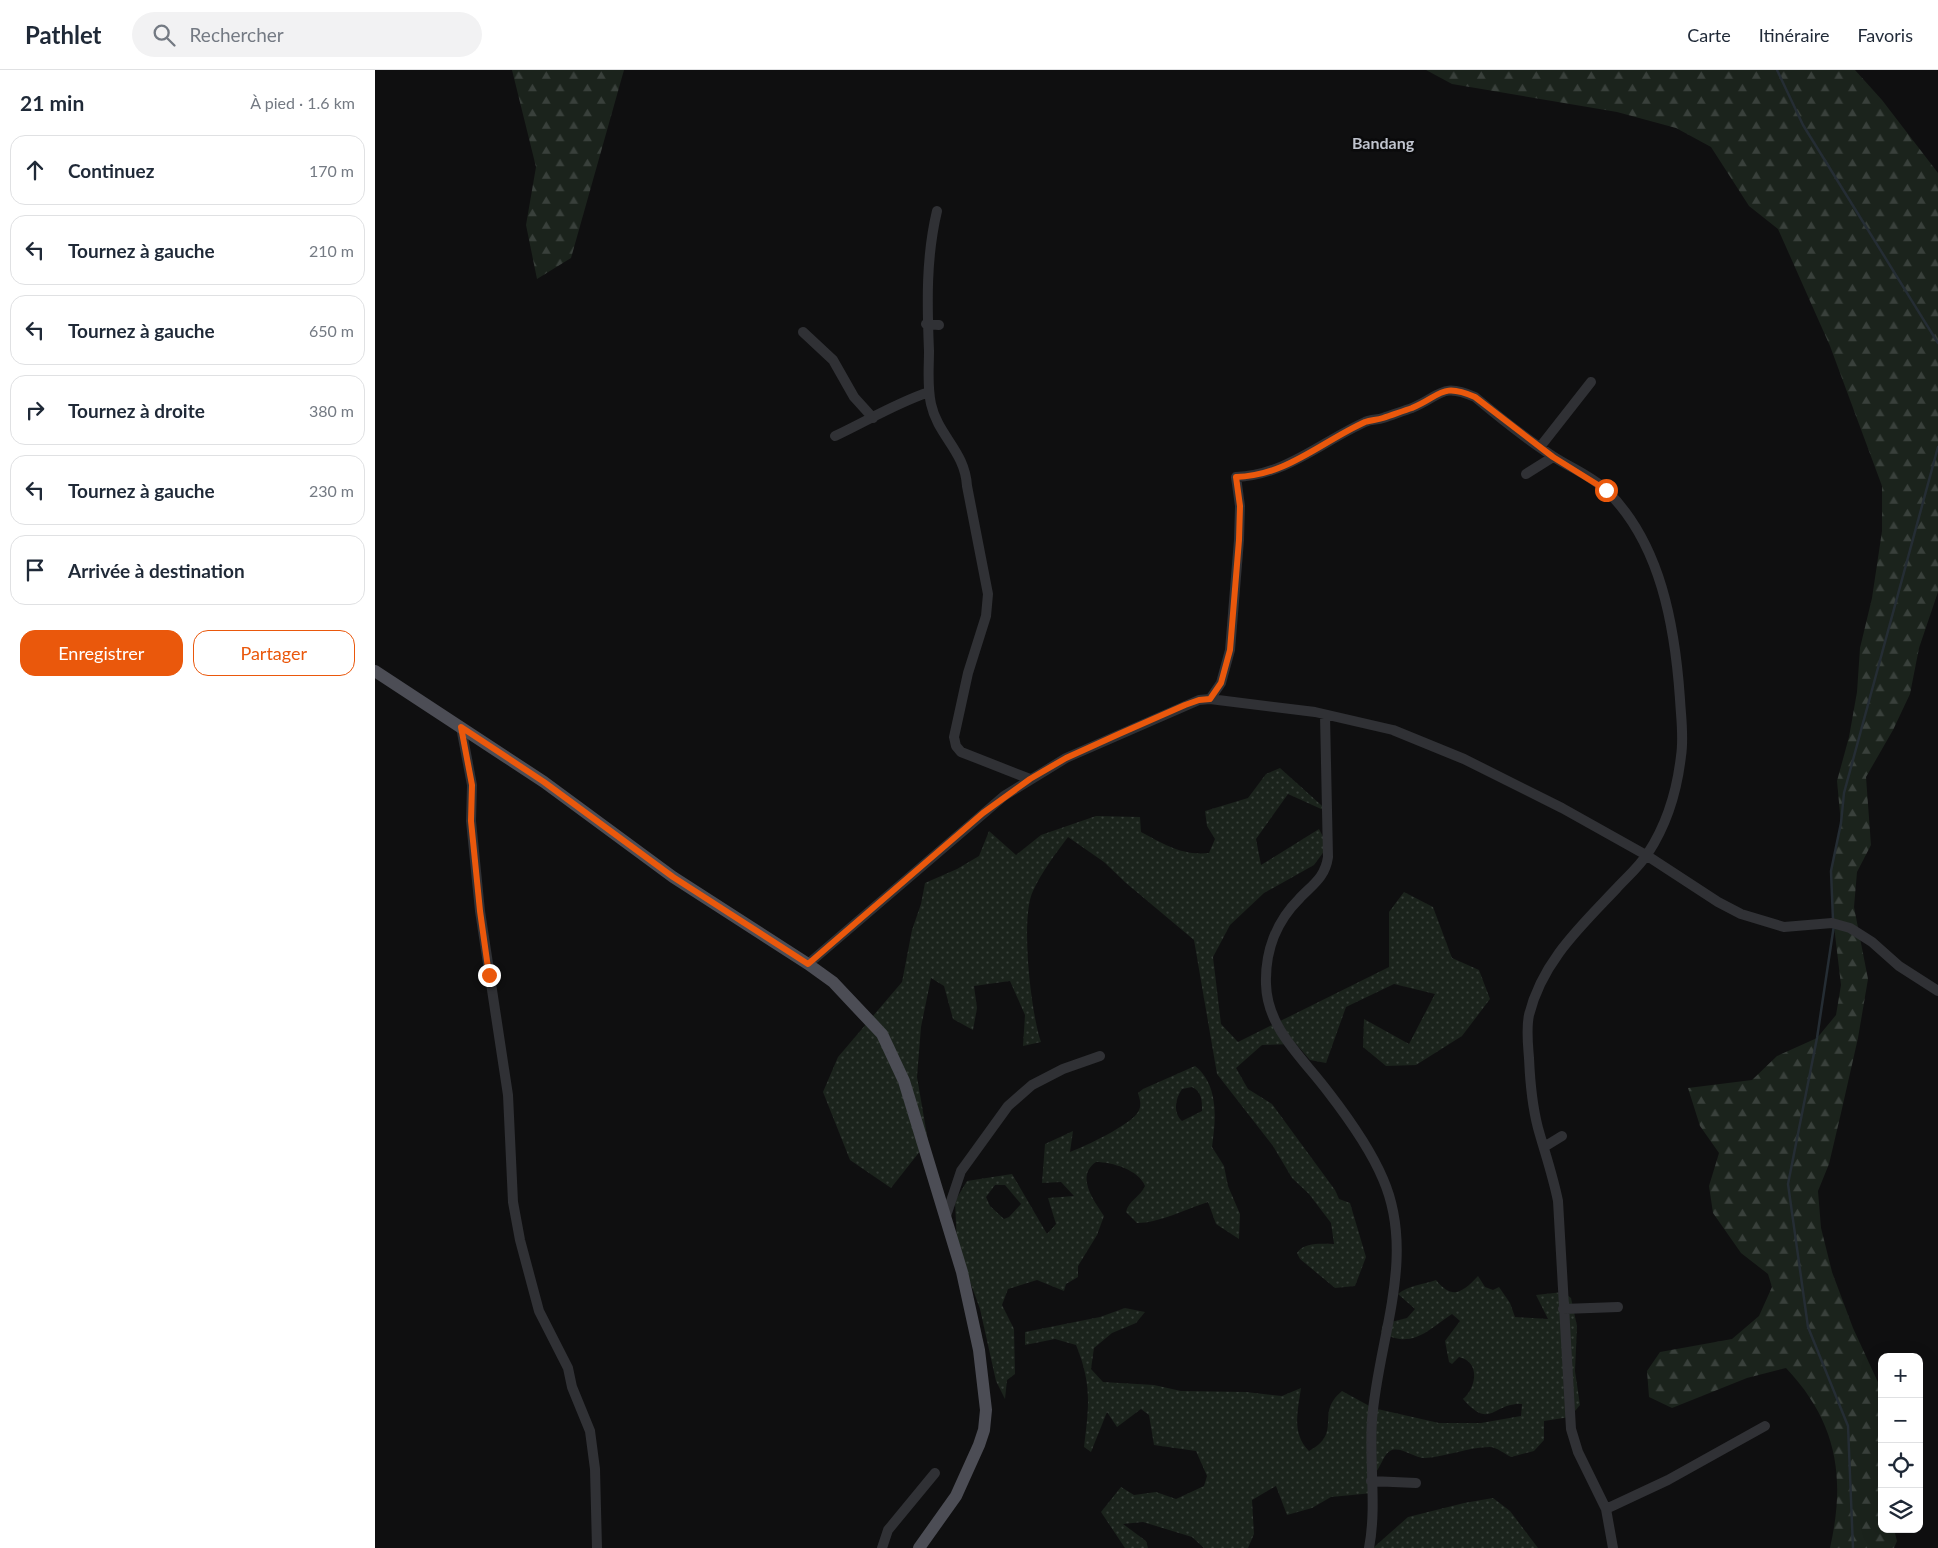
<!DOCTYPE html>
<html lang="fr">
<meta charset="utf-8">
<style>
:root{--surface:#fff;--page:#f2f2f3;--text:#1f2937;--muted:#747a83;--line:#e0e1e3;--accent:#ea580c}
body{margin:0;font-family:Lato,sans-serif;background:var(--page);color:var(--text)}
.controls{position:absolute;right:15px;bottom:15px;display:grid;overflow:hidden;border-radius:10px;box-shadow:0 5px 20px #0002}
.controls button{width:45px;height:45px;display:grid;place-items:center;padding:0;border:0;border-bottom:1px solid var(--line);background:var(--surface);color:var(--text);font:25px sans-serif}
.stop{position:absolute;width:15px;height:15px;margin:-11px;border:4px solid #ea580c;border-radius:50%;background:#fff}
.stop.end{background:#ea580c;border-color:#fff;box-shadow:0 1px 5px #0008}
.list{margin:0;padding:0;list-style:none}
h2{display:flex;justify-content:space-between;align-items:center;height:65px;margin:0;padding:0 20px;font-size:21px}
h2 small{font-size:16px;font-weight:400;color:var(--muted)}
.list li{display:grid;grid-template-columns:32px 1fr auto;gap:15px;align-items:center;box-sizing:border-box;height:70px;margin:0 10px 10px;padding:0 10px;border:1px solid var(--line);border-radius:15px}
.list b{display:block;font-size:19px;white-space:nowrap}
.list em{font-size:16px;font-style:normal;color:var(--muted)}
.actions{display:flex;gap:10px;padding:15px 20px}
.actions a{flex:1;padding:11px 0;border:1px solid var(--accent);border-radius:15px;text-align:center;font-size:18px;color:var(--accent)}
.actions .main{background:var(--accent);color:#fff}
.icon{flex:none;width:28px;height:28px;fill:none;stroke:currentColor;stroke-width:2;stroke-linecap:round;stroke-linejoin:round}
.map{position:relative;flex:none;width:1563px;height:1478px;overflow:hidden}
header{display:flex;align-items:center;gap:30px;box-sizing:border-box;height:70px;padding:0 25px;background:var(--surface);border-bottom:1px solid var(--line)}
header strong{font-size:24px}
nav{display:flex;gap:28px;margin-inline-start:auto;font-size:18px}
.search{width:350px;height:45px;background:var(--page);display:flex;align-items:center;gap:12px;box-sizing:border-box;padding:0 18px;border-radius:28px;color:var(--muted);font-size:19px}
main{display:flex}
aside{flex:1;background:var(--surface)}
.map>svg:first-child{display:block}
.grass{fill:url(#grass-dots);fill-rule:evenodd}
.forest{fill:url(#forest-firs)}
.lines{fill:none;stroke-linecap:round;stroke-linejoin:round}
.stream{stroke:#252d34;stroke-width:2.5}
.minor{stroke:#303135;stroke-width:10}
.major{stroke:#4c4d55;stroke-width:12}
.route{stroke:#ea580c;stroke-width:6}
.labels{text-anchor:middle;stroke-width:5;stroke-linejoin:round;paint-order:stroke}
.quarter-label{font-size:16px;font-weight:bold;fill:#c0c4ce;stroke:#0a0a0b}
</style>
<header>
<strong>Pathlet</strong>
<div class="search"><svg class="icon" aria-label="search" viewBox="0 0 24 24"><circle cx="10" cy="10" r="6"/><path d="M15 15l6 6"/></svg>Rechercher</div>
<nav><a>Carte</a><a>Itinéraire</a><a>Favoris</a></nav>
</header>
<main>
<aside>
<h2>21 min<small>À pied · 1.6 km</small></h2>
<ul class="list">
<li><svg class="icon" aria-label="ahead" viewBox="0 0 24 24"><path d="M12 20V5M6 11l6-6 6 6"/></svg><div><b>Continuez</b></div><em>170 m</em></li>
<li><svg class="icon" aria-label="left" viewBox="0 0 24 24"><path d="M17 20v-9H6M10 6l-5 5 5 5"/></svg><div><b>Tournez à gauche</b></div><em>210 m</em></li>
<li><svg class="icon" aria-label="left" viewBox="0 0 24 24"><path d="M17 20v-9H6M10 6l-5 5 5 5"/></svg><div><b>Tournez à gauche</b></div><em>650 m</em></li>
<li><svg class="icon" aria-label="right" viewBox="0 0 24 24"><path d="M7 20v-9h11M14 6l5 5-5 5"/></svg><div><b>Tournez à droite</b></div><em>380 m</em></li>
<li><svg class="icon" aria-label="left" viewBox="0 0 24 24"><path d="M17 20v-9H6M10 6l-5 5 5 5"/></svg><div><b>Tournez à gauche</b></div><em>230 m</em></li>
<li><svg class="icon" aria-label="arrive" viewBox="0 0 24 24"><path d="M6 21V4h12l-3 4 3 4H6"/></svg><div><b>Arrivée à destination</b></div></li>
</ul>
<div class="actions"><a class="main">Enregistrer</a><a>Partager</a></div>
</aside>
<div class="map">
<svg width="1563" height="1478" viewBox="0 0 1563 1478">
<defs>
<pattern id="grass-dots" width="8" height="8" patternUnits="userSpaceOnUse" patternTransform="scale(1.25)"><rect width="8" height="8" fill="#1b231c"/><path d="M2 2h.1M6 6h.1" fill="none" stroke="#39403b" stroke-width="1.8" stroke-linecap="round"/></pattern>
<pattern id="forest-firs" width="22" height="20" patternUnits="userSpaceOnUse" patternTransform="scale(1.25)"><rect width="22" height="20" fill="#1b231c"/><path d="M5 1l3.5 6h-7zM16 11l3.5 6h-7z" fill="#39403b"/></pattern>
</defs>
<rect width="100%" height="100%" fill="#0f0f10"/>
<!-- grass -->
<path class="grass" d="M905,698L955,743L913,724L881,769L886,795L944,759L953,776L939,795L889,823L855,855L838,887L846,954L863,972L1014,897V842L1029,822L1058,837L1077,888L1104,900L1115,929L1087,966L1041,995L1011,996L988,977L989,949L1034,974L1060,924L1019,914L971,937L951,993L935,990L921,974L887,975L861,998L873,1019L897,1034L960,1120L964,1129L975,1133L991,1187L980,1216L960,1218L925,1189L922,1183C929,1172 947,1174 959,1174L956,1153L934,1124L917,1108L898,1076L842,1004L819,870L751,813L729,792L693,767C681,783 666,803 658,821C645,847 656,944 666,972L648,976L650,945L635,911L599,916L602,938L598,960L578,949L569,916L556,908L546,957L542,1007L553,1071L516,1118L475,1090L448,1022L463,987L527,912L537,860L546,834L550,813L582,799L604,786L614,761L641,785L666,765L721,746L765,747L766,762C789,774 807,786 834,783L840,769L832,756L830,741L873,728L891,704Z
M820,996C844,1015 841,1049 837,1077L849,1096L853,1116L865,1144L864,1169L841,1154L833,1132C811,1139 784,1153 762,1153L751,1142C753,1131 766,1126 770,1116C764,1100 737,1092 721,1092C700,1106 719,1131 729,1146L722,1165L703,1196V1207L691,1214L689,1221L662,1210L633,1219L627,1235L639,1259L640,1304L632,1310L630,1329L621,1311L605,1239L582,1176L580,1131L592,1111L637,1104L672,1164L681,1154L673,1128L699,1126L686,1112L667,1113L670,1074L698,1061L695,1082C709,1077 757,1054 763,1042C767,1035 765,1030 763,1023L768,1019ZM817,1017C827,1022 827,1030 827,1041L807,1051C798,1043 800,1029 807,1019ZM620,1115H630L646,1134L634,1147L629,1149L615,1136L611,1127Z
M1103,1206L1110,1217L1118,1220L1124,1217L1135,1233L1140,1247L1173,1249L1161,1225L1188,1222L1196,1228L1202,1256L1200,1301L1205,1335L1195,1347L1169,1351V1370L1159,1381L1136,1387C1130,1384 1121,1377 1115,1377C1093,1377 1071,1387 1050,1388C1039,1388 1027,1377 1017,1380C1008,1383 1006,1399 997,1407L998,1423L956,1427L937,1438L912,1445L901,1416L877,1430L879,1464L873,1478H829L817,1467L768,1452L748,1454L771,1471L773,1478H750L726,1442L746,1417L759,1425L781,1422L801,1429L829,1416L832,1406L821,1381L779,1375L774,1345L766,1339L742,1357L732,1342L716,1382L709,1377C714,1336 717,1314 701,1275L680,1269L650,1275V1262L725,1247L750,1238L770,1242L761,1253L737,1263L719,1278L716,1299L728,1312L779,1315L806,1321L871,1322L907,1326L926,1318C923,1340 916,1363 934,1381C969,1362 939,1344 967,1321L998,1338L1064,1353H1106L1146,1346L1147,1334C1118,1332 1116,1361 1088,1329C1101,1318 1106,1292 1084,1287L1077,1294L1074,1292L1070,1271L1085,1251L1077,1244C1052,1261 1036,1280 1006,1262L1008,1254L1032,1248L1040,1239L1023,1224C1034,1215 1047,1215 1061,1210C1077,1230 1087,1223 1103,1206Z
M1118,1428L1135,1441L1163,1478H998L1033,1447L1089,1433Z"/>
<!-- forest -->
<path class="forest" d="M137,0H249L196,188L162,209L151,155L161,97Z
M1051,0H1480L1507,30L1563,103V522L1544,578L1535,624L1518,660L1491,707L1496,775L1482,802L1479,837L1493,909L1483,968L1466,1043L1454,1094L1443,1121L1446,1158L1457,1202L1478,1258L1507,1321V1459H1519L1522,1471L1519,1478H1455C1471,1407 1462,1352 1411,1298L1372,1308L1297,1338L1274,1327L1272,1301L1285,1282L1357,1269L1384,1246L1397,1217L1393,1204L1366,1183L1338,1143L1334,1116L1344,1083L1325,1056L1313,1018L1377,1010L1402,986L1442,968L1461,945L1466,915L1459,856L1456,801L1466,754L1462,711L1474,667L1482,622L1485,578L1497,528L1507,461V416L1455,276L1403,159L1374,136L1336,77L1301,58L1242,42L1077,14Z"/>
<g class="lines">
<!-- stream -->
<path class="stream" d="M1402,0L1428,55L1563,273
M1458,850L1456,801L1466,753L1469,723L1563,377
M1459,855L1442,968L1413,1114L1433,1257L1473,1356L1478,1478"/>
<!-- minor -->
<path class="minor" d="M562,141C551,187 552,233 554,281C554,298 552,316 556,334C563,366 590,381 592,416L613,524L611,546L593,603L579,667L581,676L586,682L655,709
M551,254L564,255
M428,262L458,290L479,327L498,348
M460,366C492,351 521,333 554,322
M1165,377L1216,312
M1151,404L1178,387
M835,629L846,613L855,580L864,470L865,436L861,407C911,405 946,372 990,352C996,349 1002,350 1008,348C1017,345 1028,341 1037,338C1066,326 1066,312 1100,327C1125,348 1151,369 1179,387C1196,398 1216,406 1231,420C1286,473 1300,557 1305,629C1306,648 1309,667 1306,686C1302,721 1292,754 1273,783C1264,797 1252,807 1241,819C1205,857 1167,892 1154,945C1151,959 1153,975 1154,988C1155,1011 1157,1035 1163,1058C1170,1083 1178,1106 1183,1131L1196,1359L1203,1382L1231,1439
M950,645L953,787C950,808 937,815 924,829C901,852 890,882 891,914C892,959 929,989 954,1023C974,1049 995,1078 1008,1109C1042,1187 1003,1270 997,1350C994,1392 1002,1437 994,1478
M86,657L97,715L96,751L105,841L133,1025L138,1132L145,1170L164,1241L193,1298L197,1317L215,1361L220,1399L222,1478
M433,894L629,726L691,688L824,630L835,629L940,642L1018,660L1089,689L1187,738L1271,785L1343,832L1366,844L1409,857L1457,853L1475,858L1497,872L1524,896L1563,921
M1169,1077L1187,1066
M570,1149L586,1101L633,1036L657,1015L688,999L725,986
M1188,1239L1243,1237
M996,1411L1041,1413
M507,1478L513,1460L560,1403
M1238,1478L1231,1439L1293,1410L1390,1356"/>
<!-- major -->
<path class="major" d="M0,601L169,712L298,807L433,894L458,912L507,964L529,1011L587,1202L604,1280L611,1340L609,1360L604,1375L581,1426L544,1478"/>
</g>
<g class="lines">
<!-- route -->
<path class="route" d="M114,905L105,841L96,751L97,715L86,657L169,712L298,807L433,894L608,743L655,709L691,688L744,664L810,635L824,630L835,629L846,613L855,580L864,470L865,436L861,407C911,406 946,372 990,352C996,350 1002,350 1008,348C1017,345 1028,341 1037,338C1066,326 1066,312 1100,327L1178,387L1231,420"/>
</g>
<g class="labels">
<!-- quarter labels -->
<g class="quarter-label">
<text x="1008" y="79">Bandang</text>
</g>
</g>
</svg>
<div class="controls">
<button>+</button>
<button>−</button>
<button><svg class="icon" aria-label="locate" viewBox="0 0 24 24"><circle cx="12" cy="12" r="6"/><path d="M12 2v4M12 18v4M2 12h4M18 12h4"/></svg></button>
<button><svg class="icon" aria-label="layers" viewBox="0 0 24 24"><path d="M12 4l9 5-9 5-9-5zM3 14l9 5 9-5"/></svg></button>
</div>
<div class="stop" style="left:1231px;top:420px"></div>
<div class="stop end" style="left:114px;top:905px"></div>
</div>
</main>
